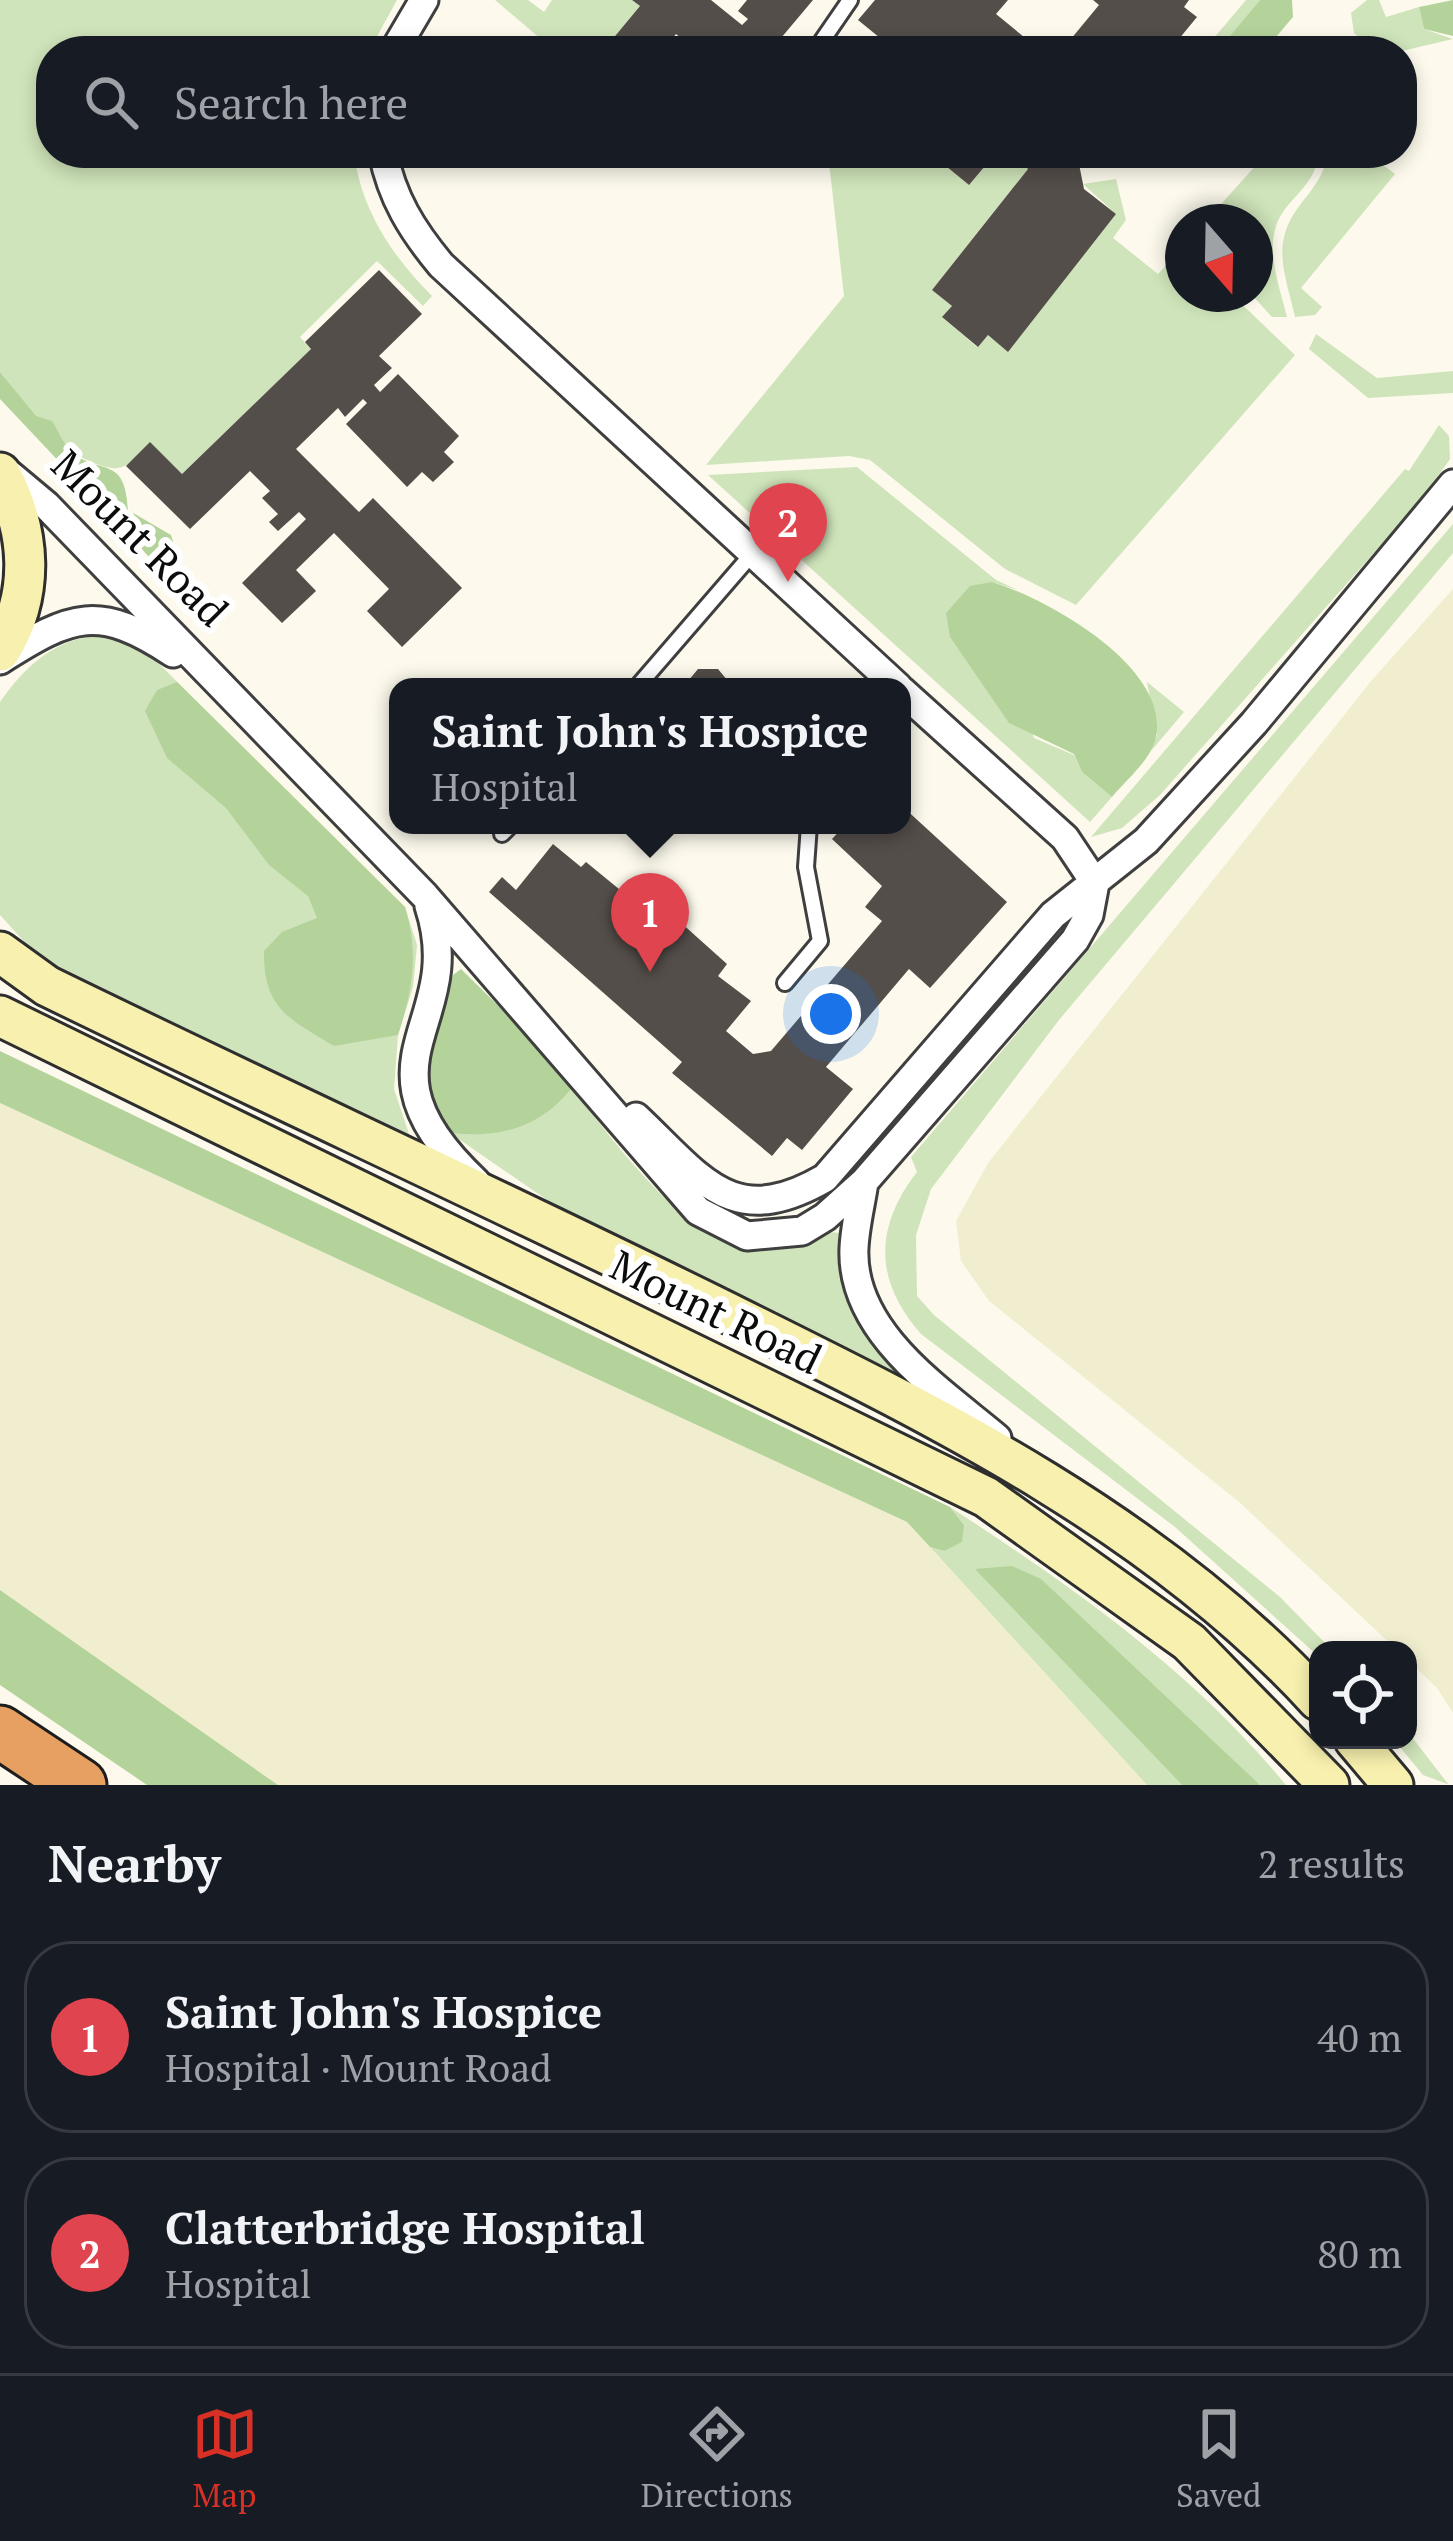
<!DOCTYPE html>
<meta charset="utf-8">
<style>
:root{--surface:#171b24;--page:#242831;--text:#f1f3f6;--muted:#9ea1a6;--line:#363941;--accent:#d93025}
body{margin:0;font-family:"PT Serif",serif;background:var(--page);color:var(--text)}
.controls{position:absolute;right:36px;bottom:36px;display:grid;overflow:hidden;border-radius:24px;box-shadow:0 6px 18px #0003}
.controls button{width:108px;height:108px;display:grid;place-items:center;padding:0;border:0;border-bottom:3px solid var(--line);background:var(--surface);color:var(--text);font:60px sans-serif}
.compass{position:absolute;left:1165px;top:204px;width:108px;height:108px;border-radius:50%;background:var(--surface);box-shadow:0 6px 18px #0003;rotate:160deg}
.you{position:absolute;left:831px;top:1014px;width:42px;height:42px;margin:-30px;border:9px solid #fff;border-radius:50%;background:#1a73e8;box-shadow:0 0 0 18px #1a73e833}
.badge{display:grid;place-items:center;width:78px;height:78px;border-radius:50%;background:var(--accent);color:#fff;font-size:39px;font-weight:700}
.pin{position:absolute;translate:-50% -99px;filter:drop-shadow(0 3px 6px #0008)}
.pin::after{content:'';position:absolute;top:63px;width:42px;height:36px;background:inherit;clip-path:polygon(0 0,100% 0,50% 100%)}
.popup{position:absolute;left:389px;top:678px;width:522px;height:156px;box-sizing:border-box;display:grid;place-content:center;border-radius:24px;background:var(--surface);filter:drop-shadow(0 3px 9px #0005);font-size:39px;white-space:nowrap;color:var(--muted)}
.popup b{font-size:45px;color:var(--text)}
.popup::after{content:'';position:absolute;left:50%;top:100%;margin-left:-24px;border:24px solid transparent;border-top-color:var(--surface)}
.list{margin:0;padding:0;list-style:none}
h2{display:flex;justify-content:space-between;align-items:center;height:156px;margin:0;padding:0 48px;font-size:51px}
h2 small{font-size:39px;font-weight:400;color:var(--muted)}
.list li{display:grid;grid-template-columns:78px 1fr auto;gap:36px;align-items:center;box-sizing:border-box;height:192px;margin:0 24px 24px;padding:0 24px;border:3px solid var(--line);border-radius:48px}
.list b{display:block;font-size:45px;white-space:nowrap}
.list p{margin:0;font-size:39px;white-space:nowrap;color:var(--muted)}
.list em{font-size:39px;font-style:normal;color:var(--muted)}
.icon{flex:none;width:66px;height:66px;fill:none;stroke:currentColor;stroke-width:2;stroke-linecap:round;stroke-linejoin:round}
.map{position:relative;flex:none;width:1453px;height:1785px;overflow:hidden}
.search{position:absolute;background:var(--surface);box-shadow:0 6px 18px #0003;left:36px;right:36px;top:36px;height:132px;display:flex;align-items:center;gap:30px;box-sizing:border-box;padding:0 42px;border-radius:48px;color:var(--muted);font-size:45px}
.sheet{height:588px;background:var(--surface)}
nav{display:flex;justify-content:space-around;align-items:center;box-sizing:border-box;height:168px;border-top:3px solid var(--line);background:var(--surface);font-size:33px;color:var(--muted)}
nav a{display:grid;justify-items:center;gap:6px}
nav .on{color:var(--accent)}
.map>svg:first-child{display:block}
.farmland{fill:#f1eecf}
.green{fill:#cfe4ba}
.forest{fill:#b4d39b}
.building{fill:#544e4a}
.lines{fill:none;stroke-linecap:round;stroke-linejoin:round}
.service-casing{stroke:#3f3f3f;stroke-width:20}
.minor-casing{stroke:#3f3f3f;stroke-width:33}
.secondary-casing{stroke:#2e2e2e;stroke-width:45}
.motorway-casing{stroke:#1d1d1d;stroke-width:57}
.service{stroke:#fff;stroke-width:14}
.minor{stroke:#fff;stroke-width:27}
.secondary{stroke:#f7f0ae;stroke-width:39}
.motorway{stroke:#e6a062;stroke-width:51}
.labels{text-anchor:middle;stroke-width:12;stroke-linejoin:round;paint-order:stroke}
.street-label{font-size:42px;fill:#0c0c0c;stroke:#fff}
</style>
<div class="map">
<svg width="1453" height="1785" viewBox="0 0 1453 1785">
<rect width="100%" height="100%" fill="#fdfaed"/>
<!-- farmland -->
<path class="farmland" d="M1453,589V1713L1437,1688L1408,1660V1650H1397L1239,1502L989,1301L961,1261L956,1221L988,1163L1372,680Z
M0,1103L907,1522L1147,1785H278L0,1590Z"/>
<!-- green -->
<path class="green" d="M0,0H397L369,51H51V153H354C361,210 393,257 432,296L423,306L377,261L300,337L311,349L182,474L150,443C141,452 127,471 112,468C63,461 29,407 0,372Z
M495,0H528L544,12L552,0H632L640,6L606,47L610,51H555Z
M1246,0H1260L1217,51H1203Z
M1367,0H1379L1386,17L1419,7L1424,29L1453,39L1402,51H1373L1354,33L1351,13Z
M828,153H930L969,185L996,153H1013L1028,169L932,290L952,306L943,318L977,347L988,335L1008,351L1116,214L1083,184L1116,179L1126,220L1113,238L1158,274L1183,247V294H1231L1295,355L1076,605L1005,569L870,460L849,456L706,465L844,296Z
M1267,153L1318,155C1316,181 1297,192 1283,212C1262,242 1279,284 1287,317H1272L1251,294L1255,222H1205Z
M1327,153H1385L1378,161L1395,174L1301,288L1322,307L1315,315L1295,317C1289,289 1276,258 1286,230C1296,201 1325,185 1327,153Z
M1316,334L1377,378L1453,371V393L1368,398L1309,349Z
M1439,425L1449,436L1450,459L1425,495L1160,795L1122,828L1091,837L1405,469L1409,471Z
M857,467L996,580L1018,590L992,582L1034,738L1074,755L1082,772L1112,797L1090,822L708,475Z
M1453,524V553L1059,1020L931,1189L916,1235L917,1296L934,1315L1280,1597L1332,1650H1318V1656L1175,1527L921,1334C874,1281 874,1227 917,1172L911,1157Z
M102,635L147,652L405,907L417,945L413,987L398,1035L394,1089L410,1137L144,1013L37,956L0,915V702C26,665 56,638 102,635Z
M1147,682L1184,712L1151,751L1157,735Z
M572,1088C608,1133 687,1245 748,1245C778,1246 812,1230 839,1233C836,1300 872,1341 915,1387L566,1213L450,1133C496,1139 543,1124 572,1088Z
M950,1507C1074,1588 1190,1669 1286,1785H1260L976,1569L1182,1785H1147L930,1547L944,1551L964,1525Z
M1408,1732L1449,1785H1450L1423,1775L1394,1740H1408Z"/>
<!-- forest -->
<path class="forest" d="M1260,0H1292L1293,17L1264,51H1217Z
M1453,0V36L1424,29L1419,7Z
M0,372L36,416L52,421C58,430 65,448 74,454C103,475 125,456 128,510L171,535L177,555L167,576L0,399Z
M992,582C1048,599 1170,667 1156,737C1152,759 1126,780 1112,797L1082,772L1074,754L1009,723L950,637L946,613L970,586Z
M177,682L405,907C419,954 413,988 398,1035L334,1046C289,1019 263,1008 264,951L282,932L317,918L308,896L269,865L226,808L167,758L145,711L157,690Z
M461,969L539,1046L572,1088C541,1127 499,1139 451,1133C408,1084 436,1029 453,975Z
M0,1051L950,1507L964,1525L962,1542L944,1551L930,1547L907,1522L0,1103Z
M1012,1566L1041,1579L1260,1785H1182L975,1569Z
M0,1590L278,1785H147L0,1685Z"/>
<!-- building -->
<path class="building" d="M632,0H711L742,25L748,19L738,11L747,0H813L776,44L771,40L761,51L752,45L747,51H696L676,34L662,51H610L606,47L640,6Z
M875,0H1008L996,14L1041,51H896L858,20Z
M1093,0H1189L1184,7L1197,17L1169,51H1061L1099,5Z
M930,153H996L969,185Z
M1013,153H1084L1078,159L1084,189L1116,214L1008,352L988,335L978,347L942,317L952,306L932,290L1028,169Z
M379,270L422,314L379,356L392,368L374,385L380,392L398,374L459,436L444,452L454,462L433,482L422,472L407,487L346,424L367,403L363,399L345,417L338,408L296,449L359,512L373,498L462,588L402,647L367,611L389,589L334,533L296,570L316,591L282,623L242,583L306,519L299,512L278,531L269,522L278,514L262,498L270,491L250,471L190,529L126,466L150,442L182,474L311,349L305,342Z
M698,669H718L733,687H683Z
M902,806L1007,902L930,988L909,969L826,1067L853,1089L802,1150L787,1138L772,1156L672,1073L682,1062L489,892L502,877L516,890L553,844L581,867L586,862L669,930L679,921L727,964L718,976L751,1001L726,1031L753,1054L771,1051L882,921L865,907L882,886L832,839L845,825H902Z
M596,825H629L623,833L605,834Z"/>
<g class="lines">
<defs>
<path id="service" d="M815,51L850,0
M637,687L752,554
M502,834L511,825
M785,983L820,941L806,867L809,825"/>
<path id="minor" d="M394,51L424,0
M383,153C392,198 412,230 441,265L898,687
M3,469L46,505L425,896L698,1211L747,1236L802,1231L825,1217L864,1182L1075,940L1089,915L1095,883
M0,660C72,614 99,604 173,653
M902,691L1065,838L1095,883
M429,906C469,1027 345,1059 476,1182
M636,1117C701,1178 732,1232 825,1178L1053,915L1146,841L1254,723L1453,484
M864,1182C861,1203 855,1226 854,1248C850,1332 940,1390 997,1438"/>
<path id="secondary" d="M0,473C31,531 35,595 0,651
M0,952L47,986C268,1094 491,1196 712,1305C928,1412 1152,1519 1318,1700
M0,1016L986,1497L1189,1642L1329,1785
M1355,1740L1393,1785"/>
<path id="motorway" d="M0,1732L80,1785"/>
</defs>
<!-- service casing -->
<use href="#service" class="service-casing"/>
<!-- minor casing -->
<use href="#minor" class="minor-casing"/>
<!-- secondary casing -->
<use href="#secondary" class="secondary-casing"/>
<!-- motorway casing -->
<use href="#motorway" class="motorway-casing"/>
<!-- service -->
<use href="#service" class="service"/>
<!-- minor -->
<use href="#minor" class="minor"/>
<!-- secondary -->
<use href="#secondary" class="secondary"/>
<!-- motorway -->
<use href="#motorway" class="motorway"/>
</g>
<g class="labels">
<!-- street labels -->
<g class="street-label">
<text transform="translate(140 538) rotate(45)" y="15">Mount Road</text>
<text transform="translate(716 1312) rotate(26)" y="15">Mount Road</text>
</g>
</g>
</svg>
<div class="controls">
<button><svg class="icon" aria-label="locate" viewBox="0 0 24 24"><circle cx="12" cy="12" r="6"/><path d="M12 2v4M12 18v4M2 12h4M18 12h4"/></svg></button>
</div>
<svg class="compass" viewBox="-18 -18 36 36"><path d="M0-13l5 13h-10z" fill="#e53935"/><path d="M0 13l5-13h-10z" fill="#9ea1a6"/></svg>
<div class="you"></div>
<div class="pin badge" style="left:650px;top:972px;background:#e0444e">1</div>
<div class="popup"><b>Saint John's Hospice</b>Hospital</div>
<div class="pin badge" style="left:788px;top:582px;background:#e0444e">2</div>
<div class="search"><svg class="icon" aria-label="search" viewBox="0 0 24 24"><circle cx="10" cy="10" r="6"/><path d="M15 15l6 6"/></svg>Search here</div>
</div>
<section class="sheet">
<h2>Nearby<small>2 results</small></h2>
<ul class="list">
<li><span class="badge" style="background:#e0444e">1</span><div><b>Saint John's Hospice</b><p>Hospital · Mount Road</p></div><em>40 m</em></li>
<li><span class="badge" style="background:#e0444e">2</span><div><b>Clatterbridge Hospital</b><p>Hospital</p></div><em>80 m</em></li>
</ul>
</section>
<nav>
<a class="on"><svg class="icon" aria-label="map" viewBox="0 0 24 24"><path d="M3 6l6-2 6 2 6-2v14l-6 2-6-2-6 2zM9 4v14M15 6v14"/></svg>Map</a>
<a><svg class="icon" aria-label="directions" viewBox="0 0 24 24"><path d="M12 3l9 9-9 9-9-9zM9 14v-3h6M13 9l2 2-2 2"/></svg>Directions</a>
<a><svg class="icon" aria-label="saved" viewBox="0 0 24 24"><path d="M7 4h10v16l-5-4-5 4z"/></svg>Saved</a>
</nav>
